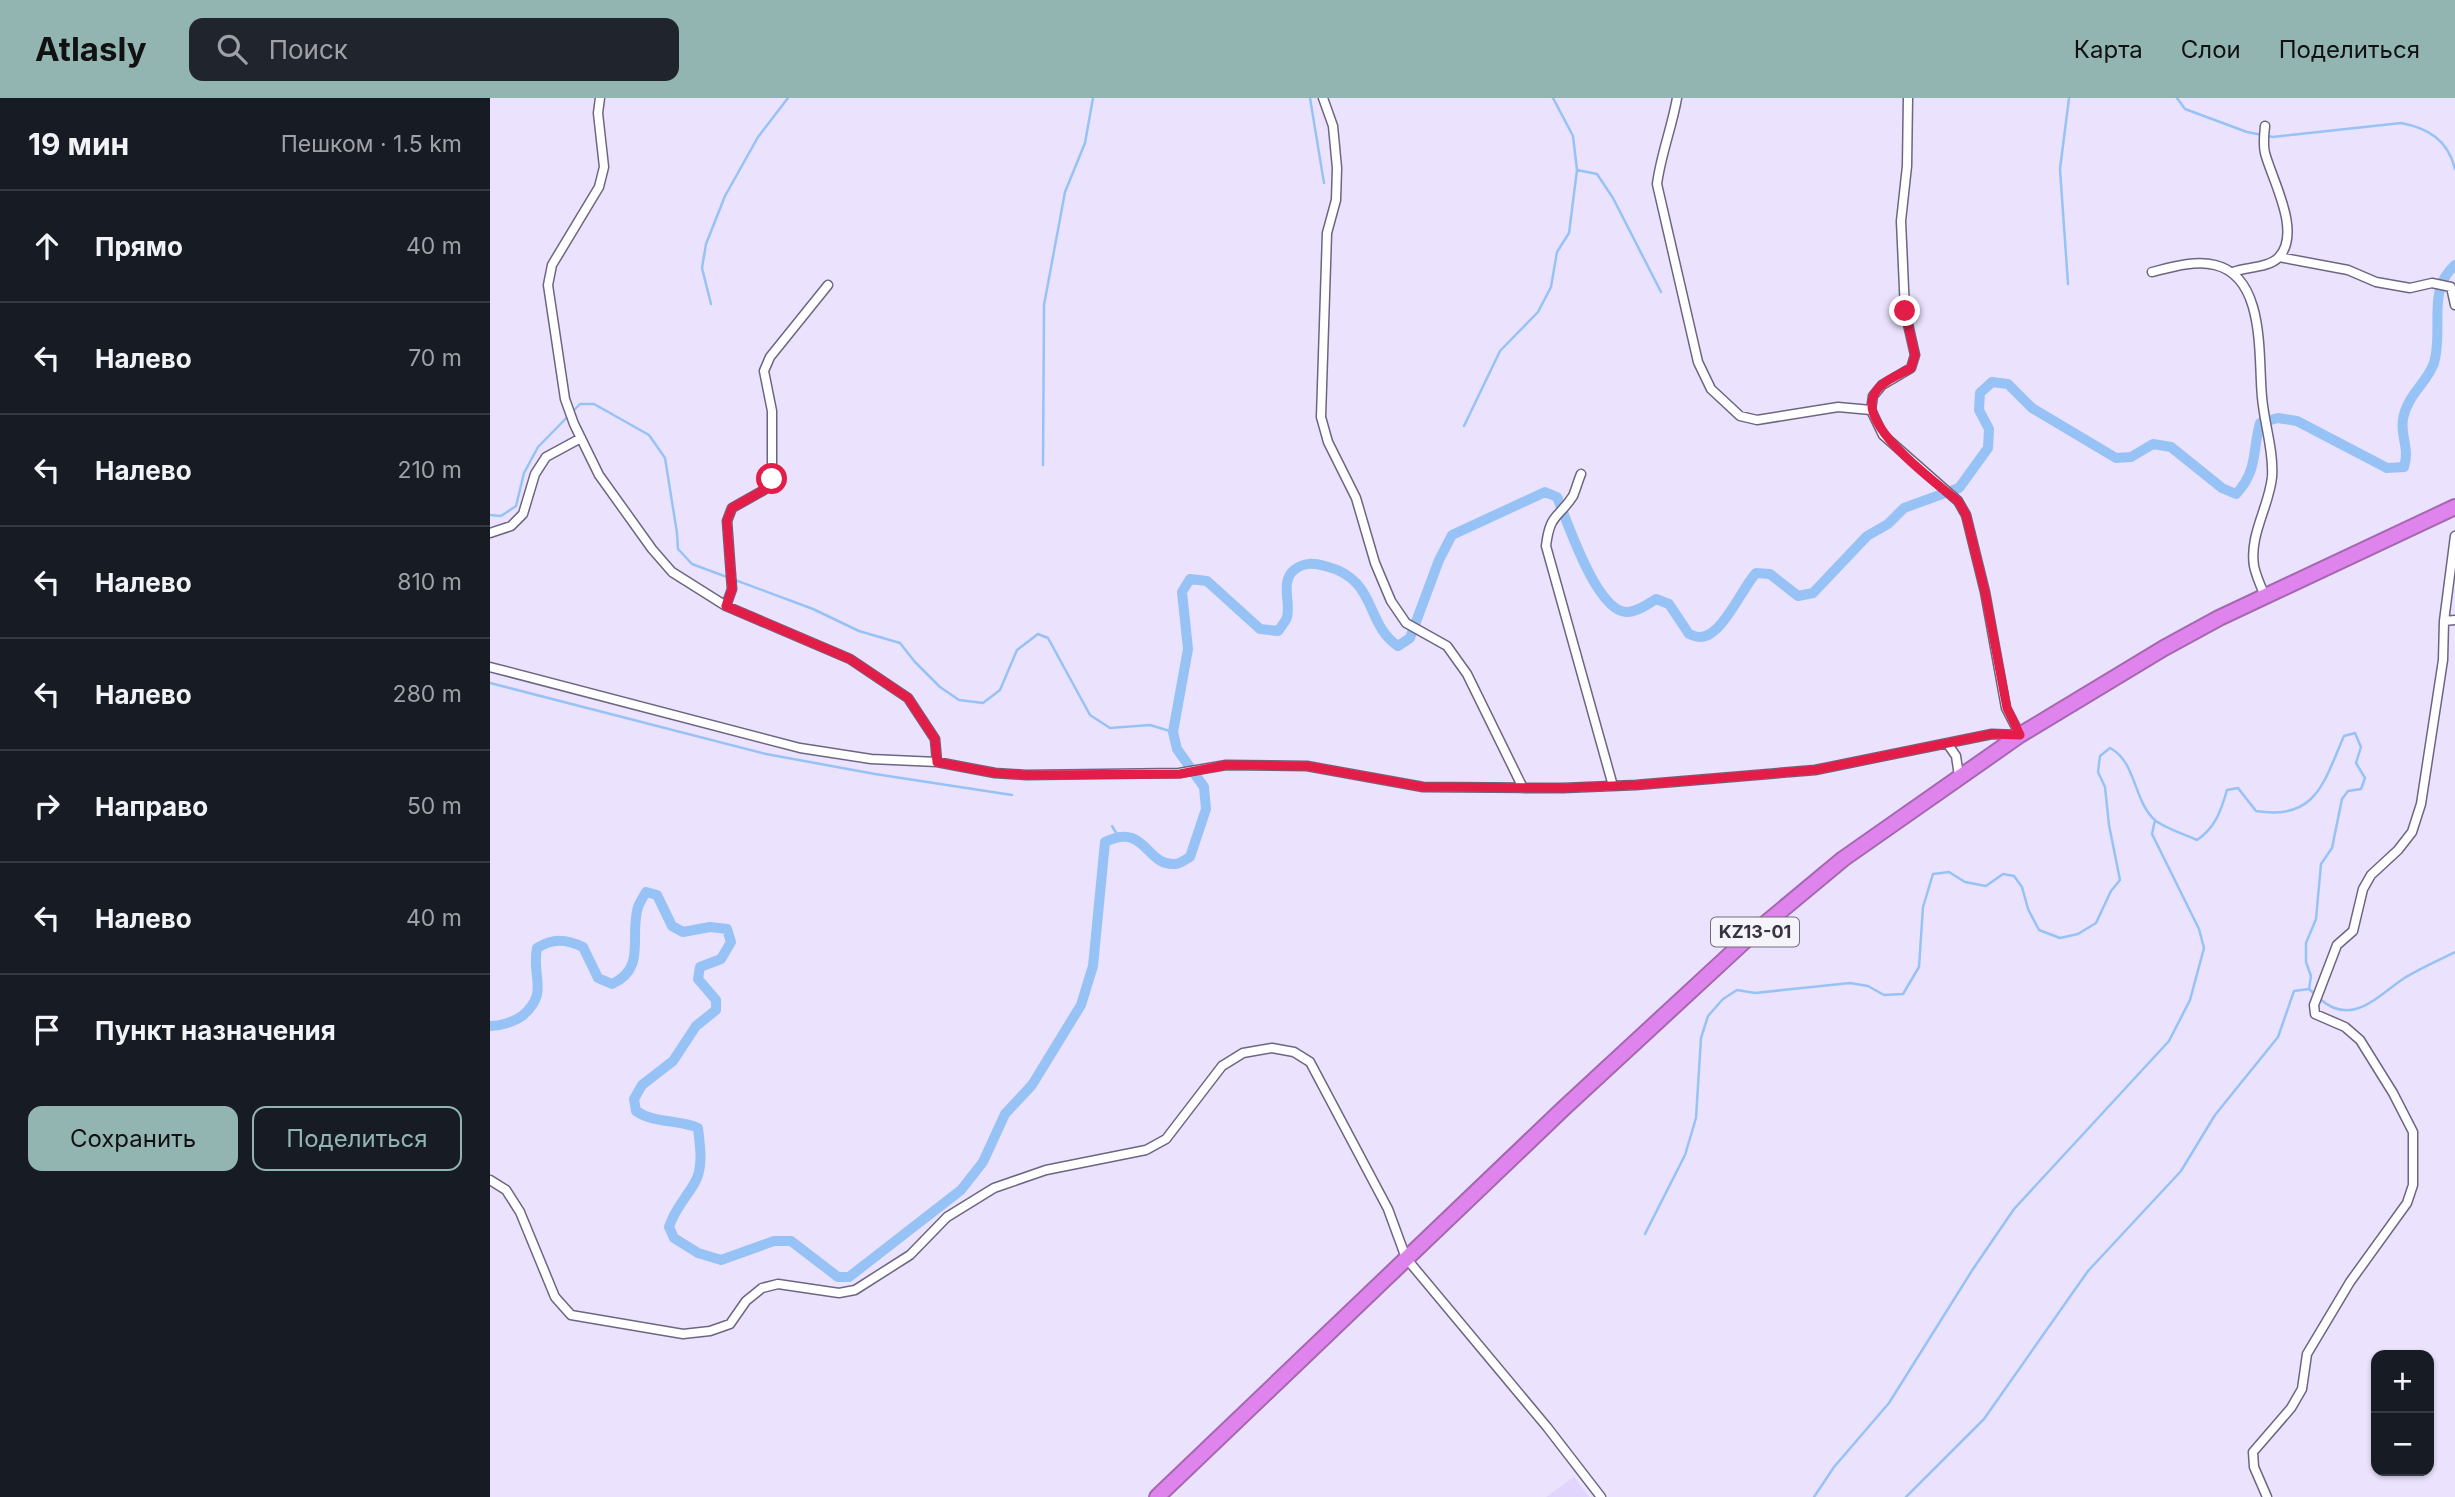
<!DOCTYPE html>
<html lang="ru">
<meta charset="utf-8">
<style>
:root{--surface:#171b24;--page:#20242c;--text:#f1f3f6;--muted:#9ea1a6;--line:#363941;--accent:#92b5b2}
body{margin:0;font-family:Inter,sans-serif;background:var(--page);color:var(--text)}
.controls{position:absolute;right:21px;bottom:21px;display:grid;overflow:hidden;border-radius:14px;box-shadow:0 2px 5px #0004}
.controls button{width:63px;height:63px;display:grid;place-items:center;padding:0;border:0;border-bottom:2px solid var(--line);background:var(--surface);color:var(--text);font:35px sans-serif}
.stop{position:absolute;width:21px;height:21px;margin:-16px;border:5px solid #e11d48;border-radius:50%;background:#fff}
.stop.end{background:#e11d48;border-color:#fff;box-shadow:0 2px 7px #0008}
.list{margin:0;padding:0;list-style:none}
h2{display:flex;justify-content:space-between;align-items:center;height:91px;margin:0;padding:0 28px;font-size:30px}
h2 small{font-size:23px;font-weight:400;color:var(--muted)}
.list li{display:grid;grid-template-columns:46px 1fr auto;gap:21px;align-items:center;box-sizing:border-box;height:112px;padding:0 28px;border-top:2px solid var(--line)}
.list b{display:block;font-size:26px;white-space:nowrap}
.list em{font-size:23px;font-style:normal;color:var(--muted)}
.actions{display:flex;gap:14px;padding:21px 28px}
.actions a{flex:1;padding:16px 0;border:2px solid var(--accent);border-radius:14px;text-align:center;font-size:24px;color:var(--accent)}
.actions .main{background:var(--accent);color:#111}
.icon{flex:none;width:38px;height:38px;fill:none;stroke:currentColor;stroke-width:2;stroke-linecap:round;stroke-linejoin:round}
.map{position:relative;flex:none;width:1965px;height:1399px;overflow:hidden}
header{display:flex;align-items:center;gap:42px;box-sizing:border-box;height:98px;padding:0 35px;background:var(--accent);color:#111}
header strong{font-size:33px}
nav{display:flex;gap:38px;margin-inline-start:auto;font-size:24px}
.search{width:490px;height:63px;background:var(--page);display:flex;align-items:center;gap:18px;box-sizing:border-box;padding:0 24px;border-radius:14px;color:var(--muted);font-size:26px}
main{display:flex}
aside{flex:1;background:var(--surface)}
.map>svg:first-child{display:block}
.built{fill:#e1d5fd}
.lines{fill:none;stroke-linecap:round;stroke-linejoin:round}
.stream{stroke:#97c2f5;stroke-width:2.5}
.canal{stroke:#97c2f5;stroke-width:10}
.street-casing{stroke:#6e6581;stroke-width:11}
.highway-casing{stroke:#a568b0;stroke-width:18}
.street{stroke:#fff;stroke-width:8}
.highway{stroke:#e084ed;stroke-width:14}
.route{stroke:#e11d48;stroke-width:9}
.labels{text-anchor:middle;stroke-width:7;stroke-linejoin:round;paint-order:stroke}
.shield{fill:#f6f4fb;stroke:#706d78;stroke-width:2}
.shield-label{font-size:18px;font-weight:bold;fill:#373340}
</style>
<header>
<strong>Atlasly</strong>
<div class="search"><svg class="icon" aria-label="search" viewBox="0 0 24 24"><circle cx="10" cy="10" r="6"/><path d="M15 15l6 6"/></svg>Поиск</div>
<nav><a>Карта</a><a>Слои</a><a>Поделиться</a></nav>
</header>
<main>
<aside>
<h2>19 мин<small>Пешком · 1.5 km</small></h2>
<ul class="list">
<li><svg class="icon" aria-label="ahead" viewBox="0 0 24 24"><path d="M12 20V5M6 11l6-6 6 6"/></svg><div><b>Прямо</b></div><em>40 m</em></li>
<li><svg class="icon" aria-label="left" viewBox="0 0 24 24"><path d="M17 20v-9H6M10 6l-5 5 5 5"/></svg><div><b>Налево</b></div><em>70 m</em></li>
<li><svg class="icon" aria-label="left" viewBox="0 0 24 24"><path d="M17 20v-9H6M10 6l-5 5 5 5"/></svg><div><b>Налево</b></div><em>210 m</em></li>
<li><svg class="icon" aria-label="left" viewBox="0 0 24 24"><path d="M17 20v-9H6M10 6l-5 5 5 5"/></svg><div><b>Налево</b></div><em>810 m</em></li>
<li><svg class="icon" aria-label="left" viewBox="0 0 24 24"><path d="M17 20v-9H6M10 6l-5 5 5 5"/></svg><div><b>Налево</b></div><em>280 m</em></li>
<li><svg class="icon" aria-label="right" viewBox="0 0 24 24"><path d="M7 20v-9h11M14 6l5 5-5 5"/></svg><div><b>Направо</b></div><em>50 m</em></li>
<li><svg class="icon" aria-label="left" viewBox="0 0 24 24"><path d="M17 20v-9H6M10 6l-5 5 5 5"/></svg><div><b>Налево</b></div><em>40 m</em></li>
<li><svg class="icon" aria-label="arrive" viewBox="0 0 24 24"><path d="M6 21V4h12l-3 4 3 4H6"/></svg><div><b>Пункт назначения</b></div></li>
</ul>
<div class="actions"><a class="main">Сохранить</a><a>Поделиться</a></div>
</aside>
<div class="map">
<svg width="1965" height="1399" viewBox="0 0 1965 1399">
<rect width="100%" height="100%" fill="#ebe3fe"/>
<!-- built -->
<path class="built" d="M1084,1379L1099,1399H1056Z"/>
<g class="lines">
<!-- stream -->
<path class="stream" d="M820,0L834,85
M1687,0L1695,11L1757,34L1783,39L1911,25C1938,30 1958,42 1965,71
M1087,72L1107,76L1123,100L1171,194
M1578,186L1570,71L1579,0
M221,206L212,170L216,146L235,98L268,39L298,0
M974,328L1010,253L1048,214L1061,189L1067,154L1079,135L1087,72L1083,38L1063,0
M553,367L554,207L575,94L595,45L603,0
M0,417L11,418L26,408L34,375L48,349L90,306H104L159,337L175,360L187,435L188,451L202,466L323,511L369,533L410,545L425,564L450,589L469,602L493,605L510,592L527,552L548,536L558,540L600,617L620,630L660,627L683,634
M0,585L276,656L385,676L522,697
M622,728L628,738
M1830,901C1863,930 1889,896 1916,879C1931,870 1949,862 1965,854
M1155,1136L1195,1057L1206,1020L1211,940L1218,918L1233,901L1247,892L1265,895L1360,885L1378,888L1394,897L1413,896L1429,869L1433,809L1443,776L1459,774L1475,784L1496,788L1513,776L1524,778L1532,789L1538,811L1549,832L1570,840L1588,836L1606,825L1621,793L1630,782L1619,727L1615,689L1608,674L1610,658L1620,650C1647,664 1643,704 1666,723C1677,731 1694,736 1707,742C1725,730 1731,713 1737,692L1748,690L1766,713C1827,723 1834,683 1854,638L1865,635L1871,649L1866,665L1875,680L1871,691L1858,693L1852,701L1842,750L1831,766L1826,821L1816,845V864L1821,878L1819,891L1825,896
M1324,1399L1344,1369L1399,1305L1483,1171L1524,1111L1679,943L1700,902L1714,850L1709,831L1662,736L1665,722
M1416,1399L1494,1321L1598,1173L1691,1073L1725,1017L1788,939L1804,893L1819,891"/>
<!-- canal -->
<path class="canal" d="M0,928C10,928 24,924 32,918C60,894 41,880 47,850C63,840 76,841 93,849L108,880L122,886C157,870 139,839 148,809C150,804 153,799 156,794L167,797L182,828L193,834L220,829L237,831L241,844L231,861L210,869L208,881L226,902V912L206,928L183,963L152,987L144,1001L146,1013C165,1026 188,1021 208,1030C210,1048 214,1070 204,1086C195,1101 184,1112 179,1129L184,1140L208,1155L231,1162L284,1143H301L348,1179H359L471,1092L493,1064L515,1016L542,987L591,907L603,868L615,744C656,724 655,768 685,766C690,766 696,761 700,759L716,711L714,689L687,651L683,634L698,551L692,494L700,481L717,483L770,531L788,533C791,529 796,523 797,519C801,504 790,484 804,472C814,464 824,465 835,468C888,481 874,525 908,548L920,540L949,462L962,437L1055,394L1067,399C1078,425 1106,512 1136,514C1146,515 1158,506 1166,501L1179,506L1199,536C1202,537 1206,539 1210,539C1232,539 1252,490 1266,475L1280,476L1308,498L1323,495L1377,438L1398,426L1414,410L1469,390L1498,350L1499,331L1489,312L1490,295L1502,284L1518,286L1542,310L1626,360L1641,359L1663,346L1681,349L1732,390L1746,396C1768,373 1762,354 1770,325L1788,320L1807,323L1897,370L1914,369C1920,350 1910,338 1913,321C1917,297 1937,285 1944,265C1954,232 1936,192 1965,167"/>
<defs>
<path id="street" d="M110,0L108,15L114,69L109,89L62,167L58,187L75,301L84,326L109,377L162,451L182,474L236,508L360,561L418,600L445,641L447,664
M833,0L843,28L847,70L846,102L837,135L831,319L838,344L866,400L885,465L901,503L916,525L957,548L977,576L1033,690
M1187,0C1182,29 1171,56 1167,86L1208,264L1221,291L1250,318L1267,322L1348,309L1381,312
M1789,159L1858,172L1886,184L1920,190L1942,185L1961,189L1965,207
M1662,174C1682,169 1705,162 1725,167C1776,179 1768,259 1772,299C1774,325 1784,353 1782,379C1779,409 1759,437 1764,468C1766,478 1771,489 1775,498
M1743,174C1756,169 1779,170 1789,159C1812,134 1782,82 1775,55C1773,47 1774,37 1775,28
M1091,376C1088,383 1086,391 1083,398C1068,421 1060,415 1056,448L1123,688
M0,435L21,428L33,416L45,376L56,359L91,340
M236,508L242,491L237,423L242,410L274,392L282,381V313L274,273L280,259L338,187
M1954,523L1965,522
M0,569L310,650L381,661L447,664L505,675L536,677L689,675L736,667L817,668L933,689L1073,690L1146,687L1325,672L1502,636L1530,637L1516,610L1495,494L1476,417L1468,403L1393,337L1381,312L1383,298L1392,287L1421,270L1425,257L1415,213L1411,123L1417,68L1418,0
M1457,645L1466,658L1469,678
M0,1082L16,1092L30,1114L65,1199L81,1217L193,1236L220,1233L240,1226L256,1203L272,1190L288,1186L349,1195L365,1192L420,1157L457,1119L504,1090L556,1072L656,1052L676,1041L732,968L753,955L782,950L804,954L820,964L898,1111L916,1160L1057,1329L1111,1399
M1777,1399L1764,1369L1763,1354L1801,1310L1812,1291L1817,1256L1860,1184L1917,1105L1923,1087V1034L1903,995L1870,942L1855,929L1825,916L1824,907L1847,847L1863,833L1873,791L1881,777L1908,752L1922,734L1931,706L1953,562L1954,523L1965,438"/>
<path id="highway" d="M667,1399L1074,1010L1258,840L1353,761L1530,637L1674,550L1729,520L1965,409"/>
</defs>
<!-- street casing -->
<use href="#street" class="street-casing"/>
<!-- highway casing -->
<use href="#highway" class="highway-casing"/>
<!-- street -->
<use href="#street" class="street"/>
<!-- highway -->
<use href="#highway" class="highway"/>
</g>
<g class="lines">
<!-- route -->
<path class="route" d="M282,381L274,392L242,410L237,423L242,491L236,508L360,561L418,600L445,641L447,664L505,675L536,677L690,676L736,667L817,668L933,689L1073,690L1146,687L1325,672L1502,636L1530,637L1517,610L1495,494L1476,417L1468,403C1446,385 1365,326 1385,295C1392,283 1409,277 1421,270L1425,257L1415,213"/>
</g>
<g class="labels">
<!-- shield labels -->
<rect class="shield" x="1221" y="819.5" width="88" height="29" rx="5"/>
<g class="shield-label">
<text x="1265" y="840">KZ13-01</text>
</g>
</g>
</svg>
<div class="controls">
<button>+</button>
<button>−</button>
</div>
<div class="stop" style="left:282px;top:381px"></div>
<div class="stop end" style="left:1415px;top:213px"></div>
</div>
</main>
